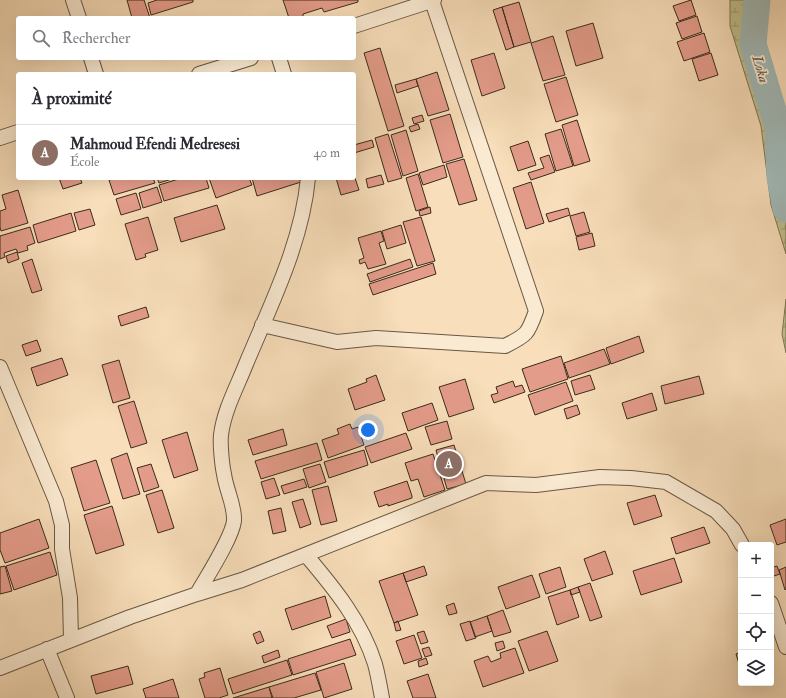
<!DOCTYPE html>
<html lang="fr">
<meta charset="utf-8">
<style>
:root{--surface:#fff;--page:#f2f2f3;--text:#2b2b33;--muted:#7c7c81;--line:#e1e1e2;--accent:#111827}
body{margin:0;font-family:"IM FELL Double Pica",serif;background:var(--page);color:var(--text)}
.controls{position:absolute;right:12px;bottom:12px;display:grid;overflow:hidden;border-radius:4px;box-shadow:0 4px 16px #0002}
.controls button{width:36px;height:36px;display:grid;place-items:center;padding:0;border:0;border-bottom:1px solid var(--line);background:var(--surface);color:var(--text);font:20px sans-serif}
.you{position:absolute;left:368px;top:430px;width:14px;height:14px;margin:-10px;border:3px solid #fff;border-radius:50%;background:#1a73e8;box-shadow:0 0 0 6px #1a73e833}
.badge{display:grid;place-items:center;width:26px;height:26px;border-radius:50%;background:var(--accent);color:#fff;font-size:13px;font-weight:700}
.pin{position:absolute;translate:-50% -50%;border:2px solid #fff;box-shadow:0 1px 4px #0006}
.list{margin:0;padding:0;list-style:none}
h2{display:flex;justify-content:space-between;align-items:center;height:52px;margin:0;padding:0 16px;font-size:17px}
h2 small{font-size:13px;font-weight:400;color:var(--muted)}
.list li{display:grid;grid-template-columns:26px 1fr auto;gap:12px;align-items:center;box-sizing:border-box;height:56px;padding:0 16px;border-top:1px solid var(--line)}
.list b{display:block;font-size:15px;white-space:nowrap}
.list p{margin:0;font-size:13px;white-space:nowrap;color:var(--muted)}
.list em{font-size:13px;font-style:normal;color:var(--muted)}
.icon{flex:none;width:22px;height:22px;fill:none;stroke:currentColor;stroke-width:2;stroke-linecap:round;stroke-linejoin:round}
.map{position:relative;flex:none;width:786px;height:698px;overflow:hidden}
.search{position:absolute;background:var(--surface);box-shadow:0 4px 16px #0002;left:16px;top:16px;width:340px;height:44px;display:flex;align-items:center;gap:10px;box-sizing:border-box;padding:0 14px;border-radius:4px;color:var(--muted);font-size:15px}
.panel{position:absolute;background:var(--surface);box-shadow:0 4px 16px #0002;left:16px;top:72px;width:340px;height:108px;border-radius:4px}
.map>svg:first-child{display:block}
.wetland{fill:url(#wetland-marsh);stroke:#7e7654}
.lines{fill:none;stroke-linecap:round;stroke-linejoin:round}
.river{stroke:#a1bab9;stroke-width:27}
.building{fill:#e49c8a;stroke:#3b2c1b}
.street-casing{stroke:#6a5843;stroke-width:16}
.street{stroke:#faead2;stroke-width:14}
.labels{text-anchor:middle;stroke-width:3.5;stroke-linejoin:round;paint-order:stroke}
.water-label{font-size:14px;font-style:italic;fill:#545042;stroke:#faead2}
</style>
<div class="map">
<svg width="786" height="698" viewBox="0 0 786 698">
<defs>
<pattern id="wetland-marsh" width="20" height="14" patternUnits="userSpaceOnUse"><rect width="20" height="14" fill="#c0c08d"/><path d="M1 5h8M5 5V1M11 12h8M15 12V8" fill="none" stroke="#9d9c72"/></pattern>
</defs>
<rect width="100%" height="100%" fill="#f8deba"/>
<filter id="stains"><feTurbulence type="fractalNoise" baseFrequency=".005" numOctaves="4"/><feColorMatrix values="0 0 0 0 .2 0 0 0 0 .09 0 0 0 0 .02 0 0 0 .5 -.17"/></filter>
<radialGradient id="worn" r=".72"><stop offset=".6" stop-color="#630" stop-opacity="0"/><stop offset="1" stop-color="#630" stop-opacity=".3"/></radialGradient>
<!-- wetland -->
<path class="wetland" d="M730,0H765V41L786,111V254L771,205L761,126L730,26Z
M786,299V353L782,334Z"/>
<g class="lines">
<!-- river -->
<path class="river" d="M757,0L753,44L778,127L780,177L786,209"/>
</g>
<!-- building -->
<path class="building" d="M127,0H144L150,18H132Z
M157,0H193V2L151,15L148,3Z
M283,0H358V2L324,12L322,8L303,14V18H289Z
M691,0L696,15L679,21L673,6Z
M519,2L531,42L514,47L502,7Z
M502,7L514,47L506,50L493,10Z
M697,16L702,32L682,39L676,23Z
M593,23L603,58L576,66L566,31Z
M704,33L710,52L684,61L677,42Z
M553,36L565,75L543,81L531,43Z
M380,48L404,126L388,131L364,53Z
M494,53L505,88L482,96L471,60Z
M711,53L718,75L699,81L692,59Z
M437,72L449,110L428,116L416,79Z
M566,77L578,115L556,122L544,84Z
M416,79L418,86L397,93L395,85Z
M450,114L463,157L443,163L430,120Z
M422,115L424,121L414,124L412,118Z
M577,120L590,161L574,166L562,125Z
M418,124L420,129L411,132L409,127Z
M561,129L573,166L556,171L545,134Z
M406,130L418,171L403,176L391,135Z
M388,134L402,178L388,182L375,138Z
M372,140L374,147L354,153V145Z
M528,141L536,165L518,171L510,147Z
M549,155L555,172L531,180L528,173L544,168L540,158Z
M464,159L477,200L459,205L446,164Z
M444,165L447,177L423,185L419,173Z
M418,174L428,207L416,211L406,178Z
M354,175L359,190L341,195L336,178H354Z
M381,175L384,184L368,188L366,179Z
M59,178H80L82,183L63,189Z
M114,178H153L155,183L114,195L109,180Z
M157,178H175L159,183Z
M182,178H206L209,188L164,201L159,185Z
M209,178H249L252,185L216,198Z
M252,178H299L301,182L257,196Z
M531,182L544,223L526,229L513,188Z
M157,187L162,202L143,208L139,193Z
M18,190L28,223L1,231L0,227V211L6,209L2,195Z
M136,193L141,209L121,215L116,199Z
M217,205L225,229L181,242L174,218Z
M430,207L431,213L420,216L419,211Z
M568,208L570,215L549,222L546,214Z
M90,209L95,225L79,230L74,213Z
M584,212L590,232L576,236L570,216Z
M71,213L76,231L38,243L33,225Z
M148,217L158,250L145,254L146,257L136,260L125,224Z
M421,217L435,261L417,266L403,222Z
M401,225L406,243L387,249L382,231Z
M30,227L35,243L27,246L28,250L18,253L16,249L4,253L5,257L0,259V236Z
M381,231L384,241L379,243L386,264L368,269L365,262L360,264L359,260L364,258L358,238Z
M592,233L595,246L579,250L576,237Z
M17,252L19,259L8,263L6,256Z
M32,259L42,290L32,293L22,263Z
M410,259L413,267L370,282L367,274Z
M433,263L436,274L373,295L369,284Z
M146,307L149,317L121,326L118,316Z
M639,336L644,352L611,364L606,348Z
M37,340L41,351L26,356L22,345Z
M604,349L610,364L569,378L564,363Z
M561,356L568,379L530,392L522,369Z
M62,358L68,375L37,386L31,368Z
M119,360L130,398L113,403L102,365Z
M376,375L385,400L355,410L348,389L367,382L366,379Z
M590,375L595,389L575,395L571,381Z
M699,376L704,394L665,404L661,386Z
M465,379L474,409L449,417L439,387Z
M513,381L515,387L522,385L525,392L494,403L491,395L498,393L496,387Z
M566,382L573,401L535,415L528,395Z
M652,393L657,410L627,419L622,403Z
M134,401L147,443L131,448L118,406Z
M432,403L438,420L408,431L402,413Z
M577,405L580,414L567,419L564,409Z
M447,421L452,439L431,445L425,427Z
M350,424L352,429L358,427L364,445L328,458L322,440L339,434L337,429Z
M283,429L287,445L253,455L248,440Z
M187,432L198,470L174,478L162,440Z
M406,433L412,449L371,463L365,447Z
M317,443L322,460L261,479L255,461Z
M454,445L466,484L447,489L436,450Z
M364,450L368,465L329,478L324,462Z
M127,453L140,494L123,499L111,459Z
M433,454L445,490L424,497L418,479L411,481L405,463Z
M96,460L110,503L84,511L71,468Z
M151,464L159,487L144,492L137,468Z
M320,464L326,482L309,488L303,469Z
M274,478L280,495L266,499L261,482Z
M304,479L307,487L284,494L281,486Z
M407,481L412,496V498L388,506V504L379,507L374,492Z
M328,486L337,521L321,525L312,490Z
M162,490L174,528L158,533L146,495Z
M655,495L662,516L634,525L627,503Z
M303,499L311,524L300,528L292,502Z
M112,506L124,545L96,554L84,515Z
M281,508L286,531L273,534L268,511Z
M39,519L49,548L5,563L0,550V533Z
M786,519V542L777,545L770,525Z
M704,527L710,543L676,554L671,538Z
M605,551L613,574L592,581L584,559Z
M50,552L57,575L14,590L6,566Z
M674,558L682,582L641,595L633,571Z
M5,566L12,591L0,594V567Z
M424,566L427,575L406,582L403,573Z
M777,566L780,574L774,576L771,568Z
M560,567L566,587L546,594L539,574Z
M786,567V589L785,590L779,570Z
M403,573L418,615L394,623L379,581Z
M532,575L540,597L506,609L498,587Z
M590,583L602,617L590,621L578,587Z
M578,587L580,592L571,595L570,590Z
M570,590L579,617L557,625L548,597Z
M325,596L331,617L292,630L285,609Z
M454,603L457,613L449,615L446,606Z
M503,610L511,632L494,637L487,616Z
M487,616L492,631L475,637L470,622Z
M346,619L350,632L332,638L327,626Z
M398,621L401,630L396,631L394,623Z
M470,621L476,638L466,641L460,624Z
M260,631L264,641L257,644L253,634Z
M424,631L428,642L421,644L417,633Z
M547,631L558,661L529,671L518,641Z
M414,635L422,658L404,664L396,641Z
M350,639L356,655L293,675L288,659Z
M503,641L505,648L497,651L495,643Z
M429,647L432,655L425,657L422,649Z
M515,648L524,673L483,687L474,661L488,656L491,662L501,658L500,653Z
M278,650L280,657L264,663L262,656Z
M741,652V667H740L736,654Z
M426,658L428,664L419,667L418,661Z
M287,660L292,675L233,694L228,679Z
M344,663L352,689L324,698L316,672Z
M128,666L133,684L96,694L91,676Z
M220,668L228,695L219,698H205L199,679L205,677L204,673Z
M315,673L321,690L294,698H273L269,687Z
M428,674L436,698H413L407,681Z
M173,679L179,698H146L143,689Z
M269,687L272,698H233Z"/>
<g class="lines">
<defs>
<path id="street" d="M73,0L79,18
M354,26L434,0
M91,58L96,74
M279,58L284,74
M199,74L251,58
M0,138L18,132
M262,325L337,342L376,338L505,346C527,335 528,334 536,311L432,1
M0,367L56,501L62,525V549L70,598L71,640
M306,555C334,588 362,622 375,664C378,675 380,687 382,698
M197,594C206,578 232,538 234,521C235,505 226,490 224,474C222,465 220,444 221,435C224,410 237,387 246,364C271,304 302,243 308,178
M771,603L786,647
M47,649L67,698
M0,668L130,617L197,594L242,580L486,483L536,485L600,477L631,478L666,482L716,511L733,529L742,545"/>
</defs>
<!-- street casing -->
<use href="#street" class="street-casing"/>
<!-- street -->
<use href="#street" class="street"/>
</g>
<g class="labels">
<!-- water labels -->
<g class="water-label">
<text transform="translate(761 69) rotate(73)" y="5">Loka</text>
</g>
</g>
<rect width="100%" height="100%" filter="url(#stains)"/>
<rect width="100%" height="100%" fill="url(#worn)"/>
</svg>
<div class="controls">
<button>+</button>
<button>−</button>
<button><svg class="icon" aria-label="locate" viewBox="0 0 24 24"><circle cx="12" cy="12" r="6"/><path d="M12 2v4M12 18v4M2 12h4M18 12h4"/></svg></button>
<button><svg class="icon" aria-label="layers" viewBox="0 0 24 24"><path d="M12 4l9 5-9 5-9-5zM3 14l9 5 9-5"/></svg></button>
</div>
<div class="you"></div>
<div class="pin badge" style="left:449px;top:464px;background:#8d6e63">A</div>
<div class="search"><svg class="icon" aria-label="search" viewBox="0 0 24 24"><circle cx="10" cy="10" r="6"/><path d="M15 15l6 6"/></svg>Rechercher</div>
<section class="panel">
<h2>À proximité<small></small></h2>
<ul class="list">
<li><span class="badge" style="background:#8d6e63">A</span><div><b>Mahmoud Efendi Medresesi</b><p>École</p></div><em>40 m</em></li>
</ul>
</section>
</div>
